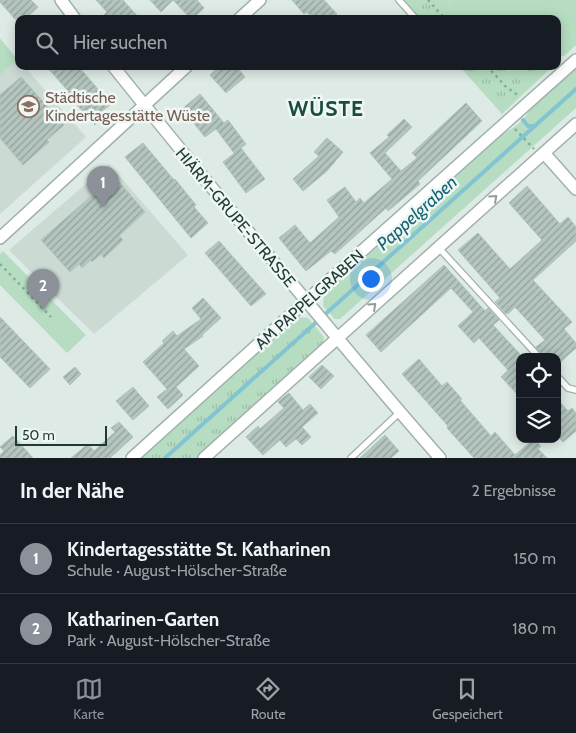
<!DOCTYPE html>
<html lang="de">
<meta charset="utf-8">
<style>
:root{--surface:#171b24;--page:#20242c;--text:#f1f3f6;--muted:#9ea1a6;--line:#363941;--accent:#8c9099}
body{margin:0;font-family:Cabin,sans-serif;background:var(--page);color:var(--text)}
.controls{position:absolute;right:15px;bottom:15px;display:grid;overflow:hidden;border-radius:10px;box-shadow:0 2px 12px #0003}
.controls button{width:45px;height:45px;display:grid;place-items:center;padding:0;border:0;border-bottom:1px solid var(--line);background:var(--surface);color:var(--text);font:25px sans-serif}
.scale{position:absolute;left:15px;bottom:12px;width:92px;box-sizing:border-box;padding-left:5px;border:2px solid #1f3a34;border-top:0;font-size:14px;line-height:18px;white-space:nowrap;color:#1f3a34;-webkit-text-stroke:4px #eef7f3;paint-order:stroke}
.you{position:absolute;left:370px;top:278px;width:18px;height:18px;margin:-12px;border:4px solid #fff;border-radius:50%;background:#1a73e8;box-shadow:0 0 0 8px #1a73e833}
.badge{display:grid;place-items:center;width:32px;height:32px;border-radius:50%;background:var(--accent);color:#fff;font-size:16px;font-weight:700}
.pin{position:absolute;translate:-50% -41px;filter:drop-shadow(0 1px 2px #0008)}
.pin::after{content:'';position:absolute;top:26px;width:18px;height:15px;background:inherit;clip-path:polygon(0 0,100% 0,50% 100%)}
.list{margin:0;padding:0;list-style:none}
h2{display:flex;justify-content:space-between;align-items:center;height:65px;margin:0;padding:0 20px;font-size:21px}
h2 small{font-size:16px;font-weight:400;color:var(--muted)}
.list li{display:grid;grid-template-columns:32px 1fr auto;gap:15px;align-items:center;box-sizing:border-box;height:70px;padding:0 20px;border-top:1px solid var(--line)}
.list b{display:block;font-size:19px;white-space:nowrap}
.list p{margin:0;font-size:16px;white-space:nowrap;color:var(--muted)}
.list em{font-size:16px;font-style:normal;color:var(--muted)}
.icon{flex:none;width:28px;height:28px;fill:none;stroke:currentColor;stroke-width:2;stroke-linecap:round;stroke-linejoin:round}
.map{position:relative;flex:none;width:576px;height:458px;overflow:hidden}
.search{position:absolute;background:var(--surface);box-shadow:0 2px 12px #0003;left:15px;right:15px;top:15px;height:55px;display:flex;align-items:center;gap:12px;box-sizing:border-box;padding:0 18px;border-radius:10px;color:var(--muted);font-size:19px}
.sheet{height:205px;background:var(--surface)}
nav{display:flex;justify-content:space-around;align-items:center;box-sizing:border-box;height:70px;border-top:1px solid var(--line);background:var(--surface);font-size:14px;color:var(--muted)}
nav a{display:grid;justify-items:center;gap:2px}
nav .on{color:var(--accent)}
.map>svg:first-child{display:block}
.built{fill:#ccdad4}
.green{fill:#b6ddc1}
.park{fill:url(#park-tufts)}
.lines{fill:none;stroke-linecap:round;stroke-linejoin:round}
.stream{stroke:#83c4d2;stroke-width:4}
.building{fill:url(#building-hatch);stroke:#b0c4bc}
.lane-casing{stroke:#a1b2ac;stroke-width:8}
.street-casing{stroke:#a1b2ac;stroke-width:14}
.path{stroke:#7dafa1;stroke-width:2.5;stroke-dasharray:2.5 4;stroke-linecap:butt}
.lane{stroke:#fff;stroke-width:5.5}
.street{stroke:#fff;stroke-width:11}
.oneway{stroke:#8f9c9a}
.labels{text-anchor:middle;stroke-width:5;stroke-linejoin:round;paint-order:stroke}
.education-label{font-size:16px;fill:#785e54;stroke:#eef7f3;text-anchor:start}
.street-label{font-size:16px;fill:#1f3a34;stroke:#eef7f3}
.water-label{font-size:18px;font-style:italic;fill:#186578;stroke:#eef7f3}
.district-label{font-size:21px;font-weight:bold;letter-spacing:1px;fill:#1a4d42;stroke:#eef7f3}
</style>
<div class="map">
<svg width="576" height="458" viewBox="0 0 576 458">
<defs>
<pattern id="park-tufts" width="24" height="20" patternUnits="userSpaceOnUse" patternTransform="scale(1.25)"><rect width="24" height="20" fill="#b6ddc1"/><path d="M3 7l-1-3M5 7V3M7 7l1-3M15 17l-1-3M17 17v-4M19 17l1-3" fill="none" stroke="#9cbea6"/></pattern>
<pattern id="building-hatch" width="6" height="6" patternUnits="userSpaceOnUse" patternTransform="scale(1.25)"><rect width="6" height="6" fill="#b3c5be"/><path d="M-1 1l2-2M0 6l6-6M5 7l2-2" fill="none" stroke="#91a19b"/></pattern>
</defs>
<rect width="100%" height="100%" fill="#deeae5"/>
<!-- built -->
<path class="built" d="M17,59L19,61V66H24L86,137L0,214V75Z
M109,164L188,255L94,334L9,250Z"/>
<!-- green -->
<path class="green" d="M448,0H576V45L564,56H557V19H456Z
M0,38L17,59L0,75Z
M576,67V108L340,319H335L323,306L324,295L501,135C512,129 526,121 530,108Z
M3,251L86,335L67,353L0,285V254Z"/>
<!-- park -->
<path class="park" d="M399,0H448L456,19H416Z
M459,66H553L502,114Z
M297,317L308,318L324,337L323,343L197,458H140Z"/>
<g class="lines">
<!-- stream -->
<path class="stream" d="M523,120L528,126H535
M165,458L576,89"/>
</g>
<!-- building -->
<path class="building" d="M0,0H31L38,7L25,19H15L0,2Z
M96,0H123L140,19H100L107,12Z
M150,0H197L204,8L192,19H191L173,0L161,12Z
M292,0H324L337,14L332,19H313L307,12L304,14Z
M46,66H78L111,104L101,112L104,116L95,125L67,94L69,92Z
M220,66H236L245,77L226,93L210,75Z
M21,77L64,125L47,140L49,142L23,165L0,138V95Z
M200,94L224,123L228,120L246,144L234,153L216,129L205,137L182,109Z
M466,103L482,121L418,181L420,184L388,211L386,208L335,254L331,251L306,271L279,238L295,225L310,243L339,217L327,200L345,187L356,202L360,198L364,203L392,179L370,153L389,137L387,135L404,119L412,127L385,153L401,171L417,158L412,153Z
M327,138L343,152L327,171L303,191L293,179L319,156L314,152Z
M143,143L174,180L175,179L196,205L194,207L208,223L191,238L125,157Z
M241,148L265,179L246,193L223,162Z
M114,176L145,212L119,236L123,240L104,258L101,254L92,262L91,260L82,268L79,264L70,272L41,240Z
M527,186L560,224L568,217L576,227V241L533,280L572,322L564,329L576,343V348L557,365V357H544L536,347L545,340L515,307L508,314L507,313L506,314L495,302L500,298L458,250L478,233L510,269L542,240L509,203Z
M219,241L266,294L251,306L205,253Z
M444,265L485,311L488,308L499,320L493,325L520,354V397L501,377L508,370L479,338L474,343L458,326L473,312L451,288L381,352L366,335Z
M203,298L221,318L202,335L203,336L184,349L199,366L176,387L183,395L168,409L157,397L167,389L143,362L164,343L162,341L173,331L177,336L201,319L192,308Z
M0,317L50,369L30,388L0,357Z
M419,359L442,386L447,382L462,399L460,400L491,436L495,432L515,455L534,439L541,446L538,449L547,458H474L447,428L448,426L402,374Z
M322,365L334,376L321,389L309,377Z
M75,367L81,374L70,385L63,377Z
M133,387L149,406L133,420L116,401Z
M289,393L303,410L310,404L318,413L302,427L311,437L302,445L296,439L286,447L280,440L263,455L246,437L258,426L260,429L284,408L278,402Z
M557,399L568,411L572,408L576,413V431L563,442L557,436Z
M119,422L133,437L110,458H71L88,444L94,451L115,432L111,428Z
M385,435L399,451L391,458H360Z
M13,436L33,458H0V455L4,451L0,447Z"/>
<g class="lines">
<defs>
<path id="lane" d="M399,0L416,19
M439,248L539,357
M557,376L568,388L576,390
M351,458L400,412"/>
<path id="street" d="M61,0L75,19
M239,19L260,0
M113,66C176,145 240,222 304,298C349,352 394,406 440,458
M544,153L576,189
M0,238L187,66
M132,458L306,301L576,60
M204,458L576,124"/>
</defs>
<!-- lane casing -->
<use href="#lane" class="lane-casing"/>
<!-- street casing -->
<use href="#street" class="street-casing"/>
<!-- path -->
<path class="path" d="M428,0L445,19
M487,66L505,86L519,96
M515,129L534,149
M0,264L51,317"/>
<!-- lane -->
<use href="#lane" class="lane"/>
<!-- street -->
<use href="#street" class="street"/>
</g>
<!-- one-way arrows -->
<defs><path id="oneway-chevron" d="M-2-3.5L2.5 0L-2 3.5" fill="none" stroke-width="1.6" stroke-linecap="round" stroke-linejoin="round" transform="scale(1.25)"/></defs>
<g class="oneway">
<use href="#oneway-chevron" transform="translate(494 198) rotate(-42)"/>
<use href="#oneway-chevron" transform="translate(373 306) rotate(-42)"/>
</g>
<!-- icons -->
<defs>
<symbol id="school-ring" viewBox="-11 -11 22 22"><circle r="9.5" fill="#eef7f3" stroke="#8d6e63" stroke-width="1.5"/><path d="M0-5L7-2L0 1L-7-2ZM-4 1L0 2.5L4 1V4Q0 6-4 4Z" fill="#8d6e63"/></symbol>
</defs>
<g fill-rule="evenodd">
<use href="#school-ring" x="16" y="94" width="25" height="25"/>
</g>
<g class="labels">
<!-- education labels -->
<g class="education-label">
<text x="45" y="103">Städtische<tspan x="45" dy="18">Kindertagesstätte Wüste</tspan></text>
</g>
<!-- street labels -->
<g class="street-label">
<text transform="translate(236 217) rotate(50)" y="6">HIÄRM-GRUPE-STRASSE</text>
<text transform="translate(309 299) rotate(-42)" y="6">AM PAPPELGRABEN</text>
</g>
<!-- water labels -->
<g class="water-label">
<text transform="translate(417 213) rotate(-42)" y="6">Pappelgraben</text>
</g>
<!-- district labels -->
<g class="district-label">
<text x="326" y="116">WÜSTE</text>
</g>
</g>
</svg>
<div class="controls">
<button><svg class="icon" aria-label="locate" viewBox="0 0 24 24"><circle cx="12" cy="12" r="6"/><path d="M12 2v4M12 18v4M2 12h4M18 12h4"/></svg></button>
<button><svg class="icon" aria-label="layers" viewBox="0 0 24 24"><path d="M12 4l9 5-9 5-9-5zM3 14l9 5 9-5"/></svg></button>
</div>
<div class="scale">50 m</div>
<div class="you"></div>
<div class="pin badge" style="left:103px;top:207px">1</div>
<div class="pin badge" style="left:43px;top:310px">2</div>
<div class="search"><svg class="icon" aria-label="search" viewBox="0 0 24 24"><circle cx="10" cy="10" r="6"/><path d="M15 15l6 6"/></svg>Hier suchen</div>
</div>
<section class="sheet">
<h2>In der Nähe<small>2 Ergebnisse</small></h2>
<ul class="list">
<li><span class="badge">1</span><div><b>Kindertagesstätte St. Katharinen</b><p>Schule · August-Hölscher-Straße</p></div><em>150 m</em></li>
<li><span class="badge">2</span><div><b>Katharinen-Garten</b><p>Park · August-Hölscher-Straße</p></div><em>180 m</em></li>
</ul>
</section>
<nav>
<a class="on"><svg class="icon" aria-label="map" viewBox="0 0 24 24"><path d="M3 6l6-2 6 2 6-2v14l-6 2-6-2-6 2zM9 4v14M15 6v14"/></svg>Karte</a>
<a><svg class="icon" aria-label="directions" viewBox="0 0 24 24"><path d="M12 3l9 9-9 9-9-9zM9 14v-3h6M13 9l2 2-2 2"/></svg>Route</a>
<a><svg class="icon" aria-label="saved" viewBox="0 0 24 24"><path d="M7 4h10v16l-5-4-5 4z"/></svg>Gespeichert</a>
</nav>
